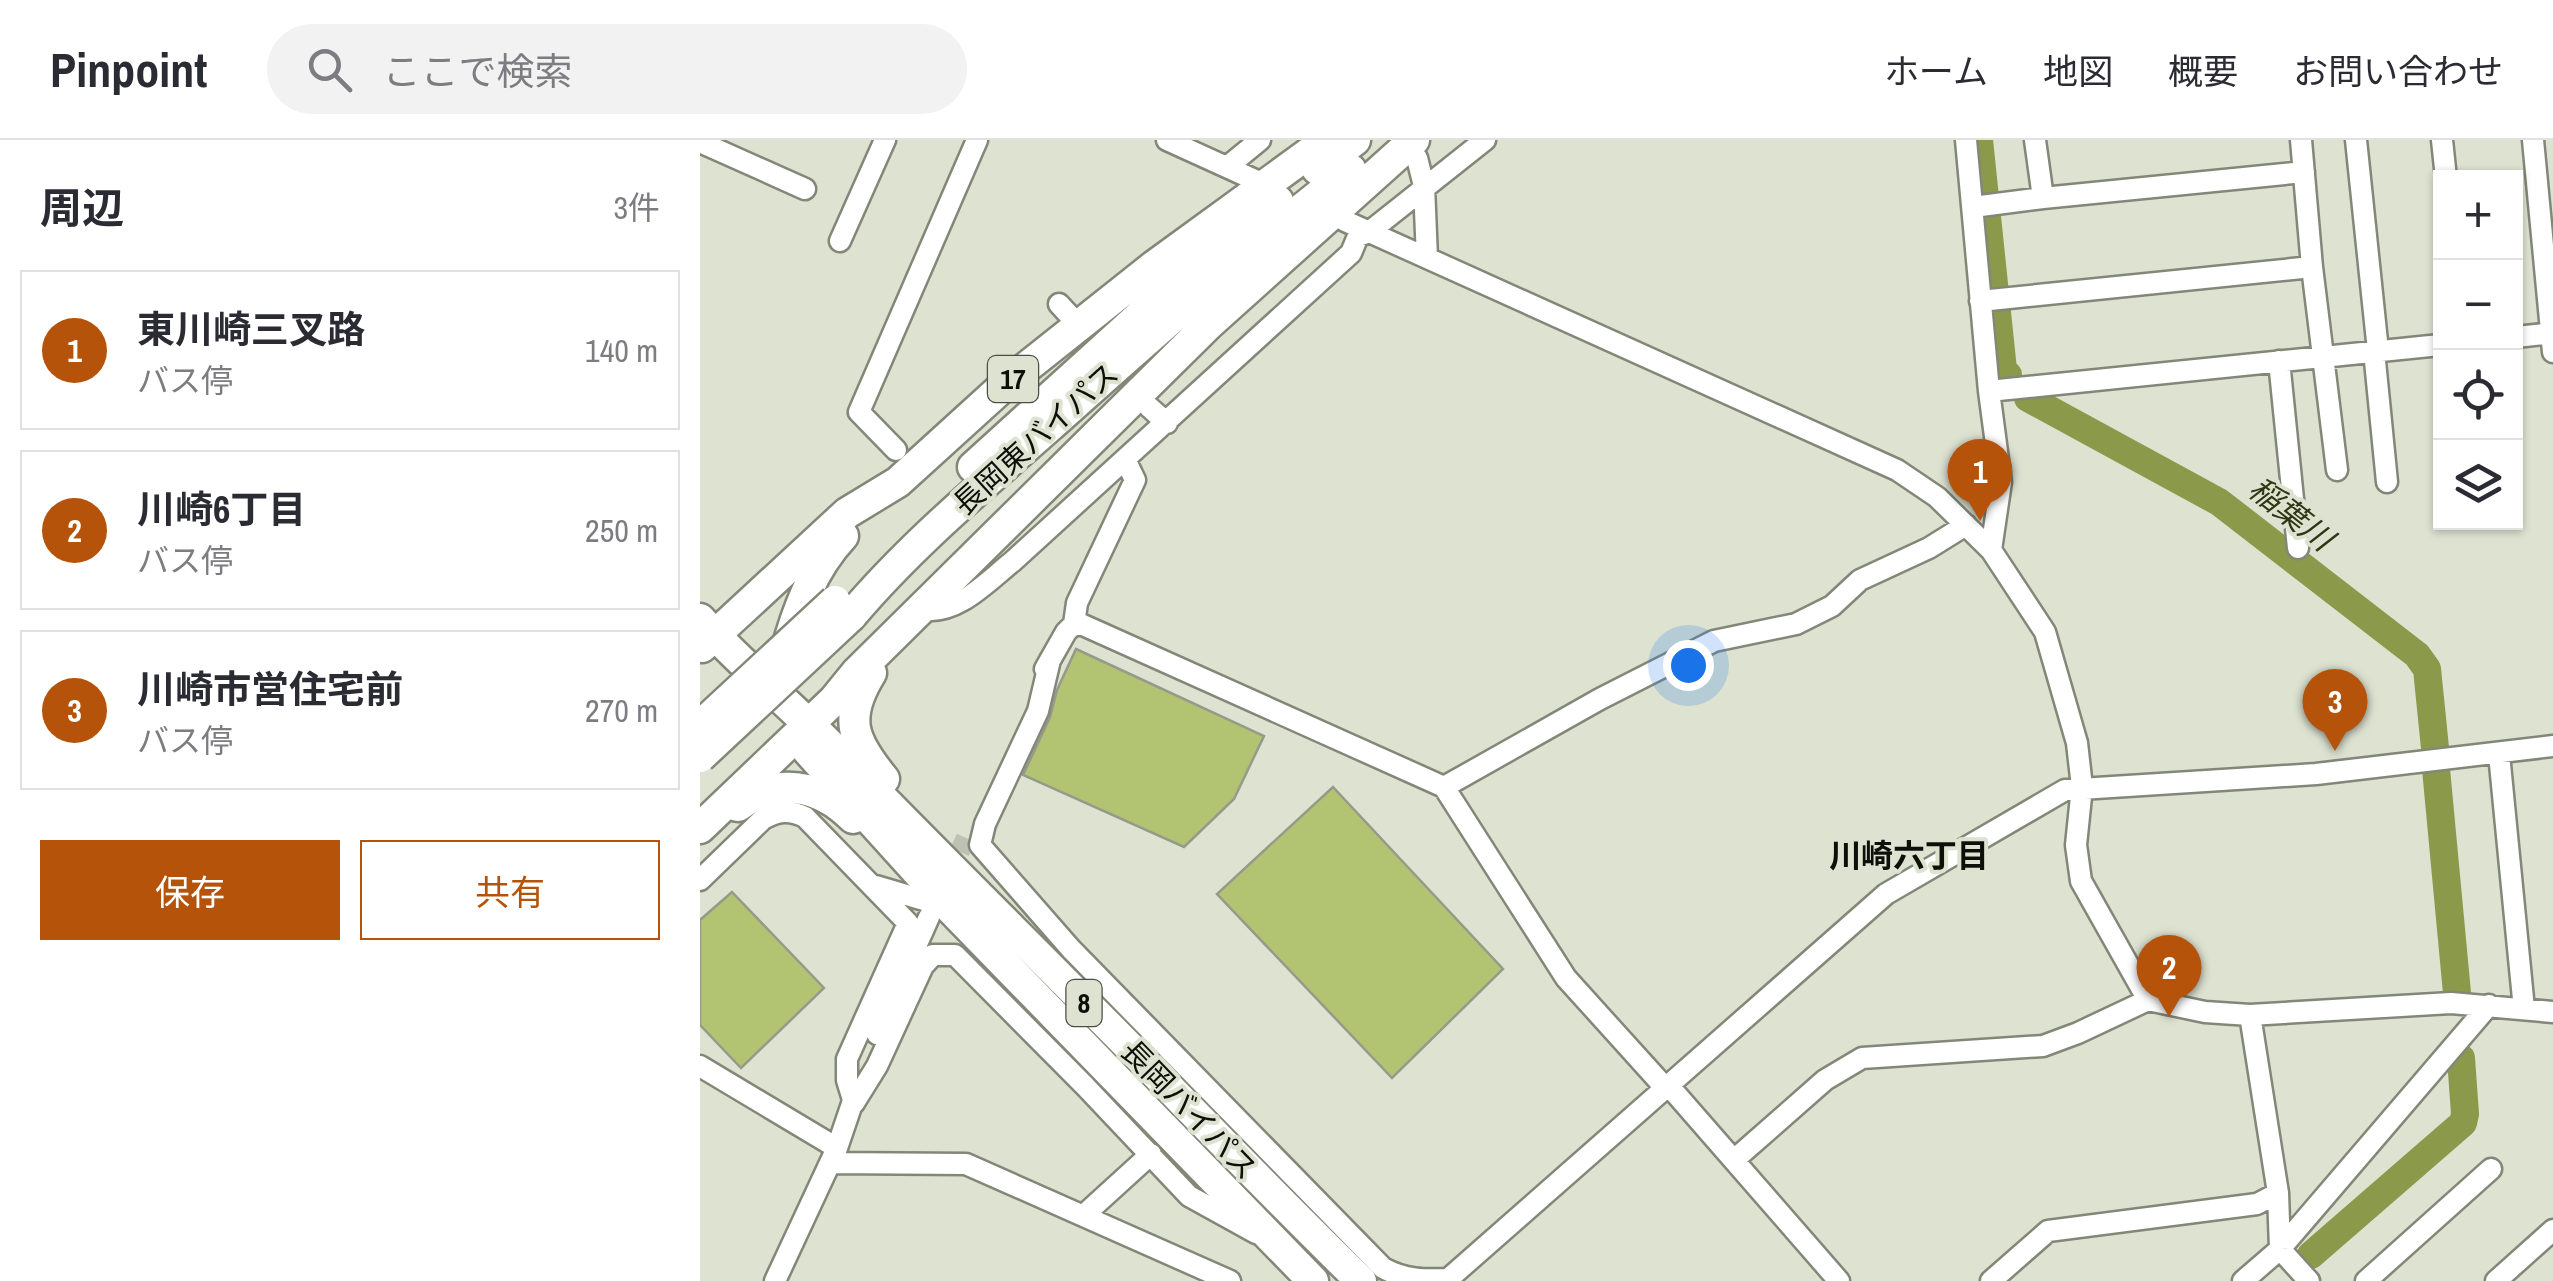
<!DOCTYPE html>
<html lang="ja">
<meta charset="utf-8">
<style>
:root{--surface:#fff;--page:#f2f2f3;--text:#2b2b33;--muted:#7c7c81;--line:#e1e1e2;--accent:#b45309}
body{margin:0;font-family:"Archivo Narrow","Noto Sans JP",sans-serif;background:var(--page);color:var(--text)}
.controls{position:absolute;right:30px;top:30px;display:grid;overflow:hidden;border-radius:0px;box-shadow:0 2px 8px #0004}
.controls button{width:90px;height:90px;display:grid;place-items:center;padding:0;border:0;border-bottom:2px solid var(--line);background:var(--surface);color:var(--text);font:50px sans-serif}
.you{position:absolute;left:988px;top:525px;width:35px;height:35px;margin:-25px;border:8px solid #fff;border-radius:50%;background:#1a73e8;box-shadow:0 0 0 15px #1a73e833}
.badge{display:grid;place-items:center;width:65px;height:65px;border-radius:50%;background:var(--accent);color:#fff;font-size:32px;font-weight:700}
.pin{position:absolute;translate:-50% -82px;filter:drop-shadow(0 2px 5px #0008)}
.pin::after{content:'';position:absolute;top:52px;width:35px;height:30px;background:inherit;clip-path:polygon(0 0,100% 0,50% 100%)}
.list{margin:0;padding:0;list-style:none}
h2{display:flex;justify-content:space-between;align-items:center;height:130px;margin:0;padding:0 40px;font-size:42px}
h2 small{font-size:32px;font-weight:400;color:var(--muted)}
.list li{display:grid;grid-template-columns:65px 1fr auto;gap:30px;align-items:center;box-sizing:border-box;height:160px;margin:0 20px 20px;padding:0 20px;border:2px solid var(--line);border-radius:0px}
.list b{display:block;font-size:38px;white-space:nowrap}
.list p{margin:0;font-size:32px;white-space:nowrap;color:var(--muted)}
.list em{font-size:32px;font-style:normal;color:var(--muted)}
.actions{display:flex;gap:20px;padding:30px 40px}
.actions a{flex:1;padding:22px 0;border:2px solid var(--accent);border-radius:0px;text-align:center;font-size:35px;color:var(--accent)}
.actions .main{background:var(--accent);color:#fff}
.icon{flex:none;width:55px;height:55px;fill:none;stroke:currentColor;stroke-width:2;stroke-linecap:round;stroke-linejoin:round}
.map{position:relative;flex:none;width:1853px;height:1141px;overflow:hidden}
header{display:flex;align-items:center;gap:60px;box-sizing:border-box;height:140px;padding:0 50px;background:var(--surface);border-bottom:2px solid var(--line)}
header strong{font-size:48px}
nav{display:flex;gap:55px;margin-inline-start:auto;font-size:35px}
.search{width:700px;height:90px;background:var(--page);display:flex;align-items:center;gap:25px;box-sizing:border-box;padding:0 35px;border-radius:55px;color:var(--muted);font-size:38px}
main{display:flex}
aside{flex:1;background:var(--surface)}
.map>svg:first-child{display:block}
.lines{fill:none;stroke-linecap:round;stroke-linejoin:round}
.river{stroke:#8a9a4a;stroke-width:28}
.building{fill:#b2c372;stroke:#969a8a;stroke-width:2.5}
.minor-tunnel{stroke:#bec2b3;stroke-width:20;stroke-dasharray:20 10;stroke-linecap:butt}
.minor-casing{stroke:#838778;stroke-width:25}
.highway-casing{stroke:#838778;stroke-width:35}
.minor{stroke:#fff;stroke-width:20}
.highway{stroke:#fff;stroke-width:30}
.highway-bridge-casing{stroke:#838778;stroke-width:35;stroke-linecap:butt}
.highway-bridge{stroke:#fff;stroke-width:30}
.labels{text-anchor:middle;stroke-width:8;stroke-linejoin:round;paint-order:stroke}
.shield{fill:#dde2d1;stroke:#4b4e45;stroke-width:2.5}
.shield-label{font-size:28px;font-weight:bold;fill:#0d0f09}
.street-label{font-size:30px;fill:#0d0f09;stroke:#dde2d1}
.water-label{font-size:32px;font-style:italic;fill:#2f3613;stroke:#dde2d1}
.neighbourhood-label{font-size:32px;font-weight:bold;fill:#0d0f09;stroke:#dde2d1}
</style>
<header>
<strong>Pinpoint</strong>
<div class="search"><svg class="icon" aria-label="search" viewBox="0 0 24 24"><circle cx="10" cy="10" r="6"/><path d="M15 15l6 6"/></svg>ここで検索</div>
<nav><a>ホーム</a><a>地図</a><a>概要</a><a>お問い合わせ</a></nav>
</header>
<main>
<aside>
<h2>周辺<small>3件</small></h2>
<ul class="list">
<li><span class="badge">1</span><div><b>東川崎三叉路</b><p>バス停</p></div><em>140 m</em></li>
<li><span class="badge">2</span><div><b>川崎6丁目</b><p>バス停</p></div><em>250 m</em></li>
<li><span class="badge">3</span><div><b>川崎市営住宅前</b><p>バス停</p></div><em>270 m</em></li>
</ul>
<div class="actions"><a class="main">保存</a><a>共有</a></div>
</aside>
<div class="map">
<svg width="1853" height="1141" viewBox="0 0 1853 1141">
<rect width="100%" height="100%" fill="#dde2d1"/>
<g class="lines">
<!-- river -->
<path class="river" d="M1279,0L1303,230L1308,235
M1328,258L1519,362L1717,515L1727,529L1735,608
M1736,629L1757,853
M1611,1115L1763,983L1765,974L1761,918"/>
</g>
<!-- building -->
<path class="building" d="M376,509L564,596L534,659L484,707L323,635L350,577L357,550Z
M633,647L803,829L692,938L517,754Z
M32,752L124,848L41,928L0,885V780Z"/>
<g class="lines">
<!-- minor-tunnel -->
<path class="minor-tunnel" d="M247,739L266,698"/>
<defs>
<path id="minor" d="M467,0L555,40
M1266,0L1289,251L1301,342L1291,410
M1601,0L1612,127L1637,330
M1656,0L1678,211
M1742,0L1746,38
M1833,0L1853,212
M0,2L105,49
M717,18L724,46L727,118
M527,27L560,0
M1343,58L1604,32
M1273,67L1343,58L1335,0
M645,81L1197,330L1237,357L1291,410L1345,492L1377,603L1382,647L1376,705L1381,741L1448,860
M140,101L185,0
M1280,161L1612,127
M359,164L371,177
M1816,197L1853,193
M1674,211L1687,342
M1579,221L1598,408
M1289,251L1740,205
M449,267L467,283
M196,310L159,272L277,0
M224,469C256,476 289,440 312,422L651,113L658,96L669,92L785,0
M374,484L383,485L744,647L866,838L960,942L969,946L1139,1141
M350,520L338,571L285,684L280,705L371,809L683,1128C705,1140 724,1140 749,1139
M345,529L366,492L374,484L377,463L435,340L425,319
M1799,614L1824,869
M744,647L900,559L1014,501L1096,484L1132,466L1160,440L1229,408L1266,385
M0,740L63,679C77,671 89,669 105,677L208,783L147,919V940L154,963
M176,746L244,766
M1550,875L1578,1053L1580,1109L1609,1141
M177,894L229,777
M0,926L137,1008
M154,963L177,926L223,826L233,815H255L385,946L489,1056L556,1093
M1034,1020L1125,940L1162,918L1343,906L1378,893L1448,860L1505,872L1550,875L1751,863L1853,872
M130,1023L266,1024L530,1141
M384,1075L451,1014
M75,1141L137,1008L157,949
M746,1141L1186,754L1365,650L1616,634L1853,606
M1291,1141L1348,1091L1557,1064L1578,1053
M1543,1141L1580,1109L1789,865
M1666,1141L1791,1029
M1796,1141L1853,1090"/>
<path id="highway" d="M617,29L655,0
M273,327L456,161L578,61
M151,476C210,406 281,347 349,287C448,199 546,111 651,30
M0,479C44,528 96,569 142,617C255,734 371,846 484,963C543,1023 601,1083 661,1141
M2,507L147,373L198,342L308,242L454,126L627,0
M85,515C97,471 112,429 143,396
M171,533C143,578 152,600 184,639
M108,611L250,768L613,1141
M38,666C77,636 120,645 153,678
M0,688L134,560L156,533L508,185L714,0"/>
</defs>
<!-- minor casing -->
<use href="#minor" class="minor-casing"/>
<!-- highway casing -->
<use href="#highway" class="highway-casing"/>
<!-- minor -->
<use href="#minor" class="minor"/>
<!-- highway -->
<use href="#highway" class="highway"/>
<defs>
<path id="highway-bridge" d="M0,586L135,461
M0,617L151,476"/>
</defs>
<!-- highway-bridge casing -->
<use href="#highway-bridge" class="highway-bridge-casing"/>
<!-- highway-bridge -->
<use href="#highway-bridge" class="highway-bridge"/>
</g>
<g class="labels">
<!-- shield labels -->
<g class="shield">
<rect x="288" y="216" width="50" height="46" rx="8"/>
<rect x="366.5" y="840" width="35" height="46" rx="8"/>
</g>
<g class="shield-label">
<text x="313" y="249">17</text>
<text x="384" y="873">8</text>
</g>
<!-- street labels -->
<g class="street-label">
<text transform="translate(336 299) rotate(-42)" y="10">長岡東バイパス</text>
<text transform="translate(489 970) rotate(46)" y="10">長岡バイパス</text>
</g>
<!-- water labels -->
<g class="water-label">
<text transform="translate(1591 374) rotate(38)" y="11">稲葉川</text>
</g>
<!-- neighbourhood labels -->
<g class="neighbourhood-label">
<text x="1209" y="727">川崎六丁目</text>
</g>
</g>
</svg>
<div class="controls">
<button>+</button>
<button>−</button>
<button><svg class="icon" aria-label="locate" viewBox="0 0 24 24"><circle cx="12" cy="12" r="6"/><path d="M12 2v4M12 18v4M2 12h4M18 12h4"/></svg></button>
<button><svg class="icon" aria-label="layers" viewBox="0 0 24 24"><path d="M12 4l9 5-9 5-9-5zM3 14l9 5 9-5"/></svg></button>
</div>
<div class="you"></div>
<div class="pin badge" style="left:1280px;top:381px">1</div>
<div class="pin badge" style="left:1469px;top:877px">2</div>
<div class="pin badge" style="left:1635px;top:611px">3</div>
</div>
</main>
